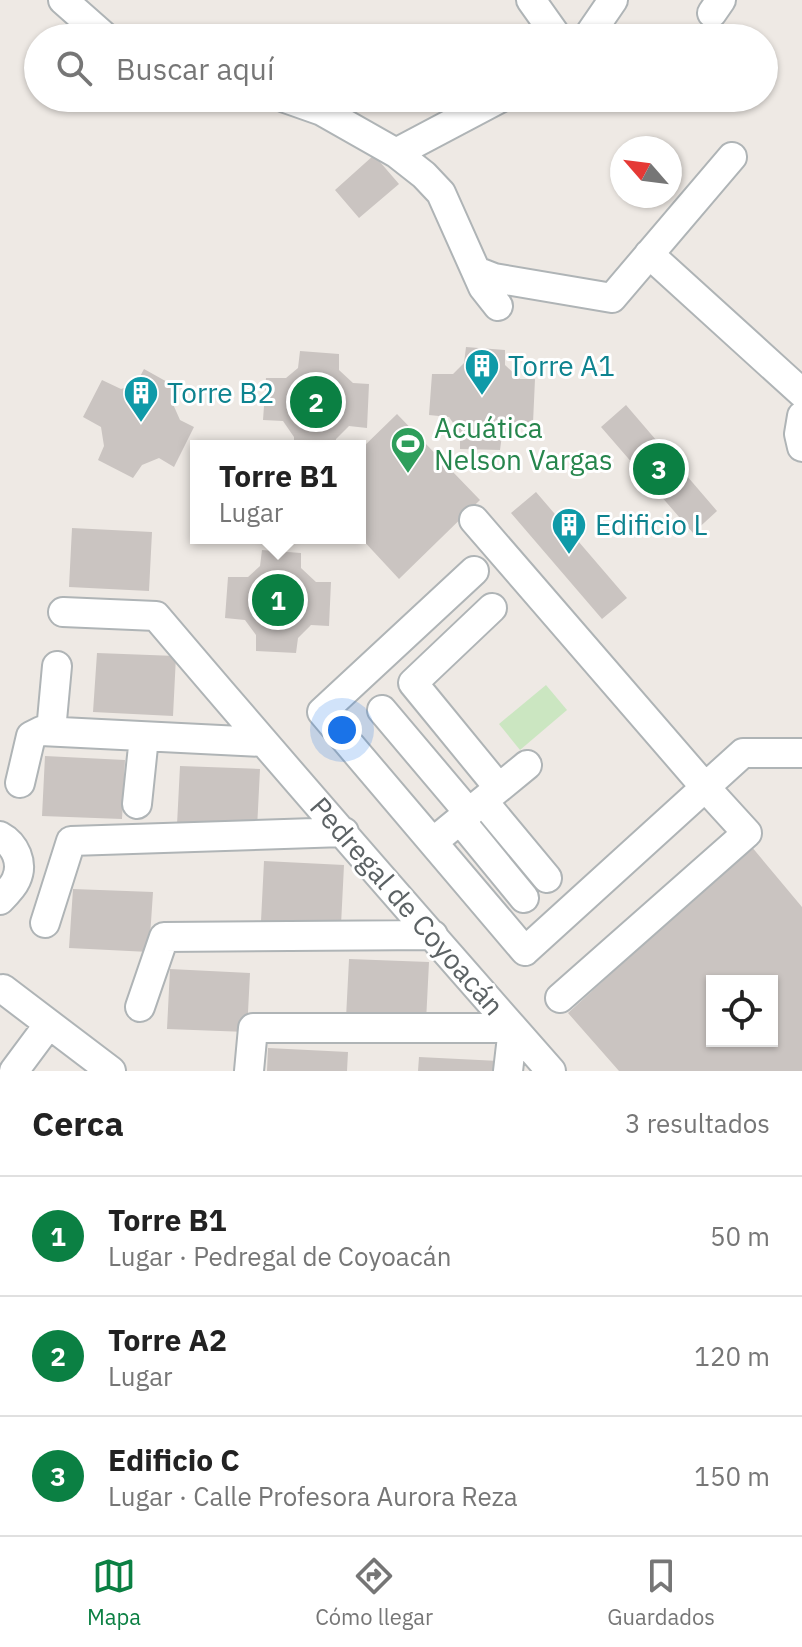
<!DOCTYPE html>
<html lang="es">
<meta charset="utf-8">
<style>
:root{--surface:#fff;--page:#f2f2f2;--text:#222;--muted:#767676;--line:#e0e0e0;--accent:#0b8043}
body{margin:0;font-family:"IBM Plex Sans",sans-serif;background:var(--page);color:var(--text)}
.controls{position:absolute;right:24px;bottom:24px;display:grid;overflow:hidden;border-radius:0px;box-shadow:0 2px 6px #0004}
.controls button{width:72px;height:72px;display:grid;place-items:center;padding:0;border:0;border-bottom:2px solid var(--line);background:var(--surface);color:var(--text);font:40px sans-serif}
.compass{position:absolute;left:610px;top:136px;width:72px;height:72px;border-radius:50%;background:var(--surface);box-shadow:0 2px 6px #0004;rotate:298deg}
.you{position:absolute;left:342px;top:730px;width:28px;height:28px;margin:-20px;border:6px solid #fff;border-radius:50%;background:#1a73e8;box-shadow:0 0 0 12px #1a73e833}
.badge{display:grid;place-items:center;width:52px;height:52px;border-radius:50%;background:var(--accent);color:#fff;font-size:26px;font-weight:700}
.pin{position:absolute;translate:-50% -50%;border:4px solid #fff;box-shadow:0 2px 8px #0006}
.popup{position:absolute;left:190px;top:440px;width:176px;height:104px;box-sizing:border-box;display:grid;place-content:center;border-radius:0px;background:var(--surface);filter:drop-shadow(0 2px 6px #0005);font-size:26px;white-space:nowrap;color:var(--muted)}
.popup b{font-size:30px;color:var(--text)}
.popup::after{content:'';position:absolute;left:50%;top:100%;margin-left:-16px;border:16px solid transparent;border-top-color:var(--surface)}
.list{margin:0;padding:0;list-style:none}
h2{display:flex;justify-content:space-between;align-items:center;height:104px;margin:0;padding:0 32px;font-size:34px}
h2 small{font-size:26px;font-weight:400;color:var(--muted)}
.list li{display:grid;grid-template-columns:52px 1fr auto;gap:24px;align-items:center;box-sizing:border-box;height:120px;padding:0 32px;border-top:2px solid var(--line)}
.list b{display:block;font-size:30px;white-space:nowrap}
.list p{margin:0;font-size:26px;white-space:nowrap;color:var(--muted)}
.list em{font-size:26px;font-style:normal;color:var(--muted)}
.icon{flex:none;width:44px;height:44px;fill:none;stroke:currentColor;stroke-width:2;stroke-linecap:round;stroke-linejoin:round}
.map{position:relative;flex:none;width:802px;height:1071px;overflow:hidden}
.search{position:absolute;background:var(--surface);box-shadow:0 2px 6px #0004;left:24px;right:24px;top:24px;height:88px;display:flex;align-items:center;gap:20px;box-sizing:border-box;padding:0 28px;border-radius:44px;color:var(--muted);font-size:30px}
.sheet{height:464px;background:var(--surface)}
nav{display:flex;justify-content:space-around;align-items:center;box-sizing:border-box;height:112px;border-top:2px solid var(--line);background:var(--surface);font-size:22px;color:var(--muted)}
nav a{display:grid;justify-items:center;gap:4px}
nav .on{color:var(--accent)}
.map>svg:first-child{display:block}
.green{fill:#cbe6c1}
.building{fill:#cac4c1;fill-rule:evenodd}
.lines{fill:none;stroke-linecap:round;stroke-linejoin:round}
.minor-casing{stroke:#afb4b6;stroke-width:32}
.minor{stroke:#fff;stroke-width:28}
.labels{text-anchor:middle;stroke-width:6;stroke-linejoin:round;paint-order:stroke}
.culture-label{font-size:28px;fill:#0d838f;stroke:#fff;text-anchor:start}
.leisure-label{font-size:28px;fill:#27864d;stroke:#fff;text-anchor:start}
.street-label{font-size:28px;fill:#5c6264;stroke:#fff}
</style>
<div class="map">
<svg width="802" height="1071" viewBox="0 0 802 1071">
<rect width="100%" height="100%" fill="#eee9e4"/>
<!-- green -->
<path class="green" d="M546,685L567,710L520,750L499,724Z"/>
<!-- building -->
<path class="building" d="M374,155L399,184L359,218L335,190Z
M466,347L505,350V365L520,379H535L533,423L515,422L502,435L500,450L460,449V433L449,417L429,415L432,374H453L464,363Z
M300,351L339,354V370L353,383L369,384L367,428L349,426L336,439L335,446H294V437L283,421L263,420L266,378H286L298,368Z
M144,369L178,388L172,402L180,420L194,427L174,467L159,458L142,465L133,478L98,460L104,446L101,427L83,417L102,380L121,389L136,384Z
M626,405L717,511L693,533L601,427Z
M397,414L480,500L399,579L360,537V450Z
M536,492L627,598L602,619L511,513Z
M72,528L152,532L149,591L69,587Z
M262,550L301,553V568L316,582H331L329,626L311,625L298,638L296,653L256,651V635L245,620L225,618L228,577H248L260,566Z
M97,653L176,656L173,716L93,712Z
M45,756L125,760L122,819L42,816Z
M180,766L260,769L257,829L177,825Z
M751,846L802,907V1071H619L568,1013ZM712,981H772V1041H712Z
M264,861L344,865L341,925L261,921Z
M73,889L153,892L149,952L69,948Z
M349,959L429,962L426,1022L346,1018Z
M170,969L250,973L247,1032L167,1029Z
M268,1048L348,1052L347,1071H267Z
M419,1057L499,1061L498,1071H418Z"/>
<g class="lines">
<defs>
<path id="minor" d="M63,0L106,38
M531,0L558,38
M712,13L721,0
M587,38L613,0
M285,98L322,111L396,153L424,175L441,193L483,287L498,306
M396,153L500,98
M649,254L802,393
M476,271L494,278L612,298L732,157
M802,416L799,434L802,447
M474,520L705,787L747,833L560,998
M474,571L322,712L525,951L743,753H802
M492,608L413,683L499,788
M63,612L156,616C286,769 418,920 551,1071
M382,710L469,813
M51,731L57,666
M20,783L31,736L41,731L263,742
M483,801L547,878
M137,804L144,737
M460,820L524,898
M0,836C15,844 24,863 16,880C13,887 5,895 0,900
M433,842L527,765
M45,923L71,841L344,832
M3,989L111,1071
M140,1007L164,937L433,935
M14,1071L49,1024
M249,1071L253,1028H513L508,1071"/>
</defs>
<!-- minor casing -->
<use href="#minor" class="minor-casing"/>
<!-- minor -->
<use href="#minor" class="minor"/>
</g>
<!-- icons -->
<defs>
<symbol id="building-pin" viewBox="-11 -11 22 30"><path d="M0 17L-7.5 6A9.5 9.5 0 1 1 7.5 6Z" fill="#0f9aa8" stroke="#fff"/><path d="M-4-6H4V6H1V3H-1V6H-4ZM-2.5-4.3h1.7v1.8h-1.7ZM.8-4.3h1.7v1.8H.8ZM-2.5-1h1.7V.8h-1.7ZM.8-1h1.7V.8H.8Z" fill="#fff"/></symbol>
<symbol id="stadium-pin" viewBox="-11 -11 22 30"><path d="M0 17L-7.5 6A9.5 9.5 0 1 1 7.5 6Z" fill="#2e9e5b" stroke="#fff"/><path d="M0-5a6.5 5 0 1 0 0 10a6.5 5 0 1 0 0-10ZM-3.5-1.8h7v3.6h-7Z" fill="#fff"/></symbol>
</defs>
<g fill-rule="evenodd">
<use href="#building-pin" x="462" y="346" width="40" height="54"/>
<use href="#building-pin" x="121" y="373" width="40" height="54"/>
<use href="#stadium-pin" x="388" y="424" width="40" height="54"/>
<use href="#building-pin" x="549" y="505" width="40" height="54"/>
</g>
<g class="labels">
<!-- culture labels -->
<g class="culture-label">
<text x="508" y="376">Torre A1</text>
<text x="167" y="403">Torre B2</text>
<text x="595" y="535">Edificio L</text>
</g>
<!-- leisure labels -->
<g class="leisure-label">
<text x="434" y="438">Acuática<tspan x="434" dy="32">Nelson Vargas</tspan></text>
</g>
<!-- street labels -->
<g class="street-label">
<text transform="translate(407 906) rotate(49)" y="10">Pedregal de Coyoacán</text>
</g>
</g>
</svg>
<div class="controls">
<button><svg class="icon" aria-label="locate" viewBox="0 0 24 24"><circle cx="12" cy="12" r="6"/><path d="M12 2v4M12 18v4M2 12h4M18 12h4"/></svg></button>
</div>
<svg class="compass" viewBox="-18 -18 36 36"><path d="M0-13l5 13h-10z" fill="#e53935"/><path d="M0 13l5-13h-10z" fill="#767676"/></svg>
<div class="you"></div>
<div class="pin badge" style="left:278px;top:600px">1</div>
<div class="popup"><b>Torre B1</b>Lugar</div>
<div class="pin badge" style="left:316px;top:402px">2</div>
<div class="pin badge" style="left:659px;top:469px">3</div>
<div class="search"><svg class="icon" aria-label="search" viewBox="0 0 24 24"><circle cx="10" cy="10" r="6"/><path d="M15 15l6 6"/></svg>Buscar aquí</div>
</div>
<section class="sheet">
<h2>Cerca<small>3 resultados</small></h2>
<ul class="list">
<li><span class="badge">1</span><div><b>Torre B1</b><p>Lugar · Pedregal de Coyoacán</p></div><em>50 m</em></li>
<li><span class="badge">2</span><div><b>Torre A2</b><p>Lugar</p></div><em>120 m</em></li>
<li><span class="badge">3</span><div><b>Edificio C</b><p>Lugar · Calle Profesora Aurora Reza</p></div><em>150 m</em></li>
</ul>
</section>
<nav>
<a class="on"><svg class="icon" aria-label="map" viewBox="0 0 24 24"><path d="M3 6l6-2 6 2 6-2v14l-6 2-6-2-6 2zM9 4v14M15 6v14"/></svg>Mapa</a>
<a><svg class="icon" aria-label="directions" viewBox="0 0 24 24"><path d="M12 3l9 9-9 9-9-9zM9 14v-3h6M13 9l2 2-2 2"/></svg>Cómo llegar</a>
<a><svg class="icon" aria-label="saved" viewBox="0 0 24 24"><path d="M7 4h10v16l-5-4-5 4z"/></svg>Guardados</a>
</nav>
